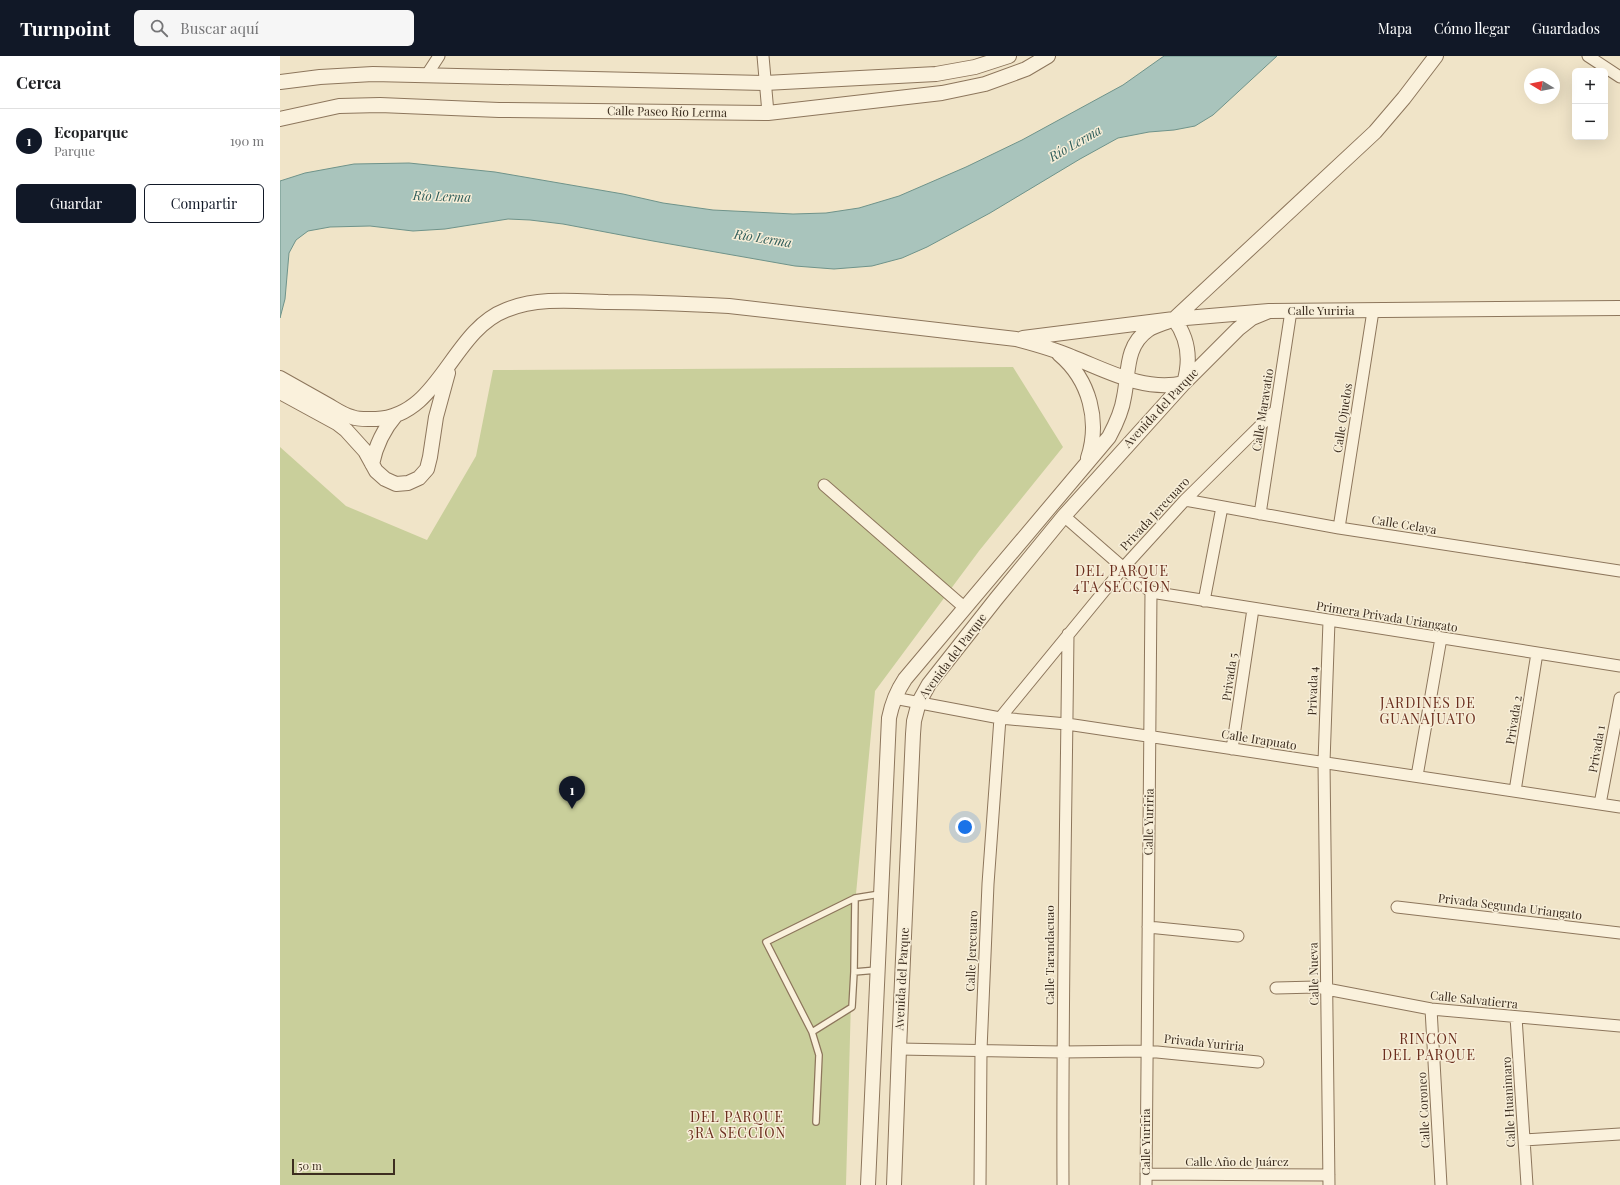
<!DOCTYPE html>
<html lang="es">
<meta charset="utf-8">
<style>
:root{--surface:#fff;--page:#f6f6f6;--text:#202124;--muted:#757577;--line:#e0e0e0;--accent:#111827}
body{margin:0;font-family:"Playfair Display",serif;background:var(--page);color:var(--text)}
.controls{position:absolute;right:12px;top:12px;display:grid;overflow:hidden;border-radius:6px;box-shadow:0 4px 16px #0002}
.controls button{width:36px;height:36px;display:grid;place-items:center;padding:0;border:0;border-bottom:1px solid var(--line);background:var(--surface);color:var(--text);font:20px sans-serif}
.compass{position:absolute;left:1244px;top:12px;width:36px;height:36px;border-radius:50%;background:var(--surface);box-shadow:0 4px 16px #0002;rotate:280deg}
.scale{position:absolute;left:12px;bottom:10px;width:103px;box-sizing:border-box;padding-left:4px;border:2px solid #3d2e20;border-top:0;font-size:11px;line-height:14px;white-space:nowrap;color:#3d2e20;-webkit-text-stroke:3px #f7eed8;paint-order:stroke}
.you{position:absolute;left:685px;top:771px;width:14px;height:14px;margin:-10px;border:3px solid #fff;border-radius:50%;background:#1a73e8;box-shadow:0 0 0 6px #1a73e833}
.badge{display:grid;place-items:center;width:26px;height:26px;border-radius:50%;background:var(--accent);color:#fff;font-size:13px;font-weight:700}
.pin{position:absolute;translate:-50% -33px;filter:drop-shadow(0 1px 2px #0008)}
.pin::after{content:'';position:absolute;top:21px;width:14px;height:12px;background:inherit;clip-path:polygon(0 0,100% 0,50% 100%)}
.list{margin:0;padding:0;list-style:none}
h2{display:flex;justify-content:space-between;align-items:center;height:52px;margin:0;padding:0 16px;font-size:17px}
h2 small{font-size:13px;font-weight:400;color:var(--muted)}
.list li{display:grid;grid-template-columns:26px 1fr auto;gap:12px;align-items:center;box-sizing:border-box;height:64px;padding:0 16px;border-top:1px solid var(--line)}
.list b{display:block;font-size:15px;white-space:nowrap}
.list p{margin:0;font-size:13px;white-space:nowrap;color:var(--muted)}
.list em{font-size:13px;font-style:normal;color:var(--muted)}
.actions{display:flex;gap:8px;padding:12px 16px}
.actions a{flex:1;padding:9px 0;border:1px solid var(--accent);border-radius:6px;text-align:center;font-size:14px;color:var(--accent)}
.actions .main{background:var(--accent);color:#fff}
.icon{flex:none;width:22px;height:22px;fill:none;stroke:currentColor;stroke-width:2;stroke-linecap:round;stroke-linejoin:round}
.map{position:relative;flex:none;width:1340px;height:1129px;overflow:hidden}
header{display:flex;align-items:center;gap:24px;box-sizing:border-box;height:56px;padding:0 20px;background:var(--accent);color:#fff}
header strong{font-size:19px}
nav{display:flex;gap:22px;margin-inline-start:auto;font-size:14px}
.search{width:280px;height:36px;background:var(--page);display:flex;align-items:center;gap:10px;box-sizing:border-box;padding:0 14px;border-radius:6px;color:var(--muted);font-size:15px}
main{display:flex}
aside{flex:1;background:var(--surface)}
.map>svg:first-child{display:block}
.green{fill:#c9cf9b}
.water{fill:#a9c4bc;stroke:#6f938a}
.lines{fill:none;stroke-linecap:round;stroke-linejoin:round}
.service-casing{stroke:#8d765c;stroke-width:8}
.minor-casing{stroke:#8d765c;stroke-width:13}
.tertiary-casing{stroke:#8d765c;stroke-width:16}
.service{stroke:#faf1dc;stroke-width:5.5}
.minor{stroke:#faf1dc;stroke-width:11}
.tertiary{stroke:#faf1dc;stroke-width:14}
.labels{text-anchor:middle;stroke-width:3;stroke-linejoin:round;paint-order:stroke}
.street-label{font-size:12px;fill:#3d2e20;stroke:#f7eed8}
.water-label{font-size:13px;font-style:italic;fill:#2f5d5a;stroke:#f7eed8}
.quarter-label{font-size:14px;letter-spacing:1px;fill:#6b2e1e;stroke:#f7eed8}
</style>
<header>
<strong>Turnpoint</strong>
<div class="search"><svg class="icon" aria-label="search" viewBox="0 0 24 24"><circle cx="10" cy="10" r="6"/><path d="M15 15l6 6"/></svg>Buscar aquí</div>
<nav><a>Mapa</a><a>Cómo llegar</a><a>Guardados</a></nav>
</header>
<main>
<aside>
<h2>Cerca<small></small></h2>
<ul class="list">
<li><span class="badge">1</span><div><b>Ecoparque</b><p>Parque</p></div><em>190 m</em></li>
</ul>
<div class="actions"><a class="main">Guardar</a><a>Compartir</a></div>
</aside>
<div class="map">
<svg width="1340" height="1129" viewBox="0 0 1340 1129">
<rect width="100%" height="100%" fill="#f0e4c8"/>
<!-- green -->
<path class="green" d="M733,311L783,391L699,495L595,635L573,870L566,1129H0V391L66,450L147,484L196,400L213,314Z"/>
<!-- water -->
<path class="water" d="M884,0H997L933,59L915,70L894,74L869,76L838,82L800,103L710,157L647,191L622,202L592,210L554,213L515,210L373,185L283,168L250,164L228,163L165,173L133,175L90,170L50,171L28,175L16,184L9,197L5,243L0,262V125L25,117L74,108L129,107L215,116L343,138L383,147L433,154L513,158L546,157L579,152L619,140L686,111L742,84L843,29Z"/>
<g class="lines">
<defs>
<path id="service" d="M597,914L574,916L572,951L532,976L486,886L575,842L600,838
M574,916L575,842
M532,976L539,999L536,1066"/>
<path id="minor" d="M483,0L488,57
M1308,0L1340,21
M146,20L159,0
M544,429L685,552
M905,444L1059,472L1340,515
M980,458L1011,255
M784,460L871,536
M1059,472L1093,255
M871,536L1340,610
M924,545L942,451
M1049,565L1044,706L1049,1129
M614,642L720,662L787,668L1340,751
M952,693L973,553
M1137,720L1161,582
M1235,735L1257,597
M1320,748L1340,642
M1117,851L1340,877
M868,871L958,880
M996,932L1036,931L1151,953L1340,970
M1151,953L1161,1129
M1236,961L1247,1129
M619,993L782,996L867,995L978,1006
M1244,1084L1340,1078
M866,1118L1049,1119
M700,1129L701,994L708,828L720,662L843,512L905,444L996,354
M783,1129C782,945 786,762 788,578
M866,1129L871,536"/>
<path id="tertiary" d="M0,26L40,21L93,18L485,27L656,18L695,11L729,0
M0,63L59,50L100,49L219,54L488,57L662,37L705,28L746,13L768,0
M743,282L894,263L989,255L1340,252
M779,298C810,324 820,365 808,402
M0,322C16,331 32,340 48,349C55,353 63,359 72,361C79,364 88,363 96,363C160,360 171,275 226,254C258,241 294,245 328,246C368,246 409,248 449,250L736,283C755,288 774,293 792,301C828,315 864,336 904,327C911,304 909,283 894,263
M0,336L57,367L66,374L85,395L96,415L105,423L116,428L128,427L139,422L147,413L150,401L156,361L168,317
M92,408C96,389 103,374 116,359
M588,1129L609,662C612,647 617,635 625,623L829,381C836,368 842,355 844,341C849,317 845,290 868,274C875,269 886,267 894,263L1095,76L1124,42L1156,0
M614,1129L619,993L633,678L634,665L639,646L649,628L716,543L784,460L904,327L958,273L972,262L989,255"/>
</defs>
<!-- service casing -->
<use href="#service" class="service-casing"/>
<!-- minor casing -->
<use href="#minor" class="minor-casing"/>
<!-- tertiary casing -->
<use href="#tertiary" class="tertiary-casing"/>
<!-- service -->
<use href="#service" class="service"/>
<!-- minor -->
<use href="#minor" class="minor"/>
<!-- tertiary -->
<use href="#tertiary" class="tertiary"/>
</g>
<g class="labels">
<!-- street labels -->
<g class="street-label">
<text transform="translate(387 56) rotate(1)" y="4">Calle Paseo Río Lerma</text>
<text x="1041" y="259">Calle Yuriria</text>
<text transform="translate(881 352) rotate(-47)" y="4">Avenida del Parque</text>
<text transform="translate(983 354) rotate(-81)" y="4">Calle Maravatio</text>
<text transform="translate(1063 362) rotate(-81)" y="4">Calle Ojuelos</text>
<text transform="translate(875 458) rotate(-47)" y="4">Privada Jerecuaro</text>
<text transform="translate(1124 469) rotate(9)" y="4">Calle Celaya</text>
<text transform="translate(1107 561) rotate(9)" y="4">Primera Privada Uriangato</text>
<text transform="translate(673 600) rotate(-53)" y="4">Avenida del Parque</text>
<text transform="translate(950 621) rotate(-82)" y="4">Privada 5</text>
<text transform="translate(1033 635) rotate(-88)" y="4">Privada 4</text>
<text transform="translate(1234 664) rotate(-81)" y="4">Privada 2</text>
<text transform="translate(979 684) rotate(9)" y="4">Calle Irapuato</text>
<text transform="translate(1317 693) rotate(-80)" y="4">Privada 1</text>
<text transform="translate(869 766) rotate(-89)" y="4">Calle Yuriria</text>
<text transform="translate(1230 851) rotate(7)" y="4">Privada Segunda Uriangato</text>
<text transform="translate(692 895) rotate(-88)" y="4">Calle Jerecuaro</text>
<text transform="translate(770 899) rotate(-90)" y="4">Calle Tarandacuao</text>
<text transform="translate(1034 918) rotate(-91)" y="4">Calle Nueva</text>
<text transform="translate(622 923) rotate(-87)" y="4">Avenida del Parque</text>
<text transform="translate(1194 944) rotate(6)" y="4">Calle Salvatierra</text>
<text transform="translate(924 987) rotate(6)" y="4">Privada Yuriria</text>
<text transform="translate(1229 1046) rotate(-93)" y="4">Calle Huanimaro</text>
<text transform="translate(1144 1054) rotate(-93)" y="4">Calle Coroneo</text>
<text transform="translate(866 1086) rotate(-90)" y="4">Calle Yuriria</text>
<text x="957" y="1110">Calle Año de Juárez</text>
</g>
<!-- water labels -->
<g class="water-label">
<text transform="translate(795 87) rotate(-30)" y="5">Río Lerma</text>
<text transform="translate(162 140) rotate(2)" y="5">Río Lerma</text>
<text transform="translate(483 182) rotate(9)" y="5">Río Lerma</text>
</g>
<!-- quarter labels -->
<g class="quarter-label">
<text x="842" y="520">DEL PARQUE<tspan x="842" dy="16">4TA SECCION</tspan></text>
<text x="1148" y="652">JARDINES DE<tspan x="1148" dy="16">GUANAJUATO</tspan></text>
<text x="1149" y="988">RINCON<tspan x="1149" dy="16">DEL PARQUE</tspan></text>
<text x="457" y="1066">DEL PARQUE<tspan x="457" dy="16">3RA SECCION</tspan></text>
</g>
</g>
</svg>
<div class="controls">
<button>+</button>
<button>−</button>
</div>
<svg class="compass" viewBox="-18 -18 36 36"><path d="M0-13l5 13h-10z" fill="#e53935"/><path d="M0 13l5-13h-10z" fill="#757577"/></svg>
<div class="scale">50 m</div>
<div class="you"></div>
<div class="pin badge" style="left:292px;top:753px">1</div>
</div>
</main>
